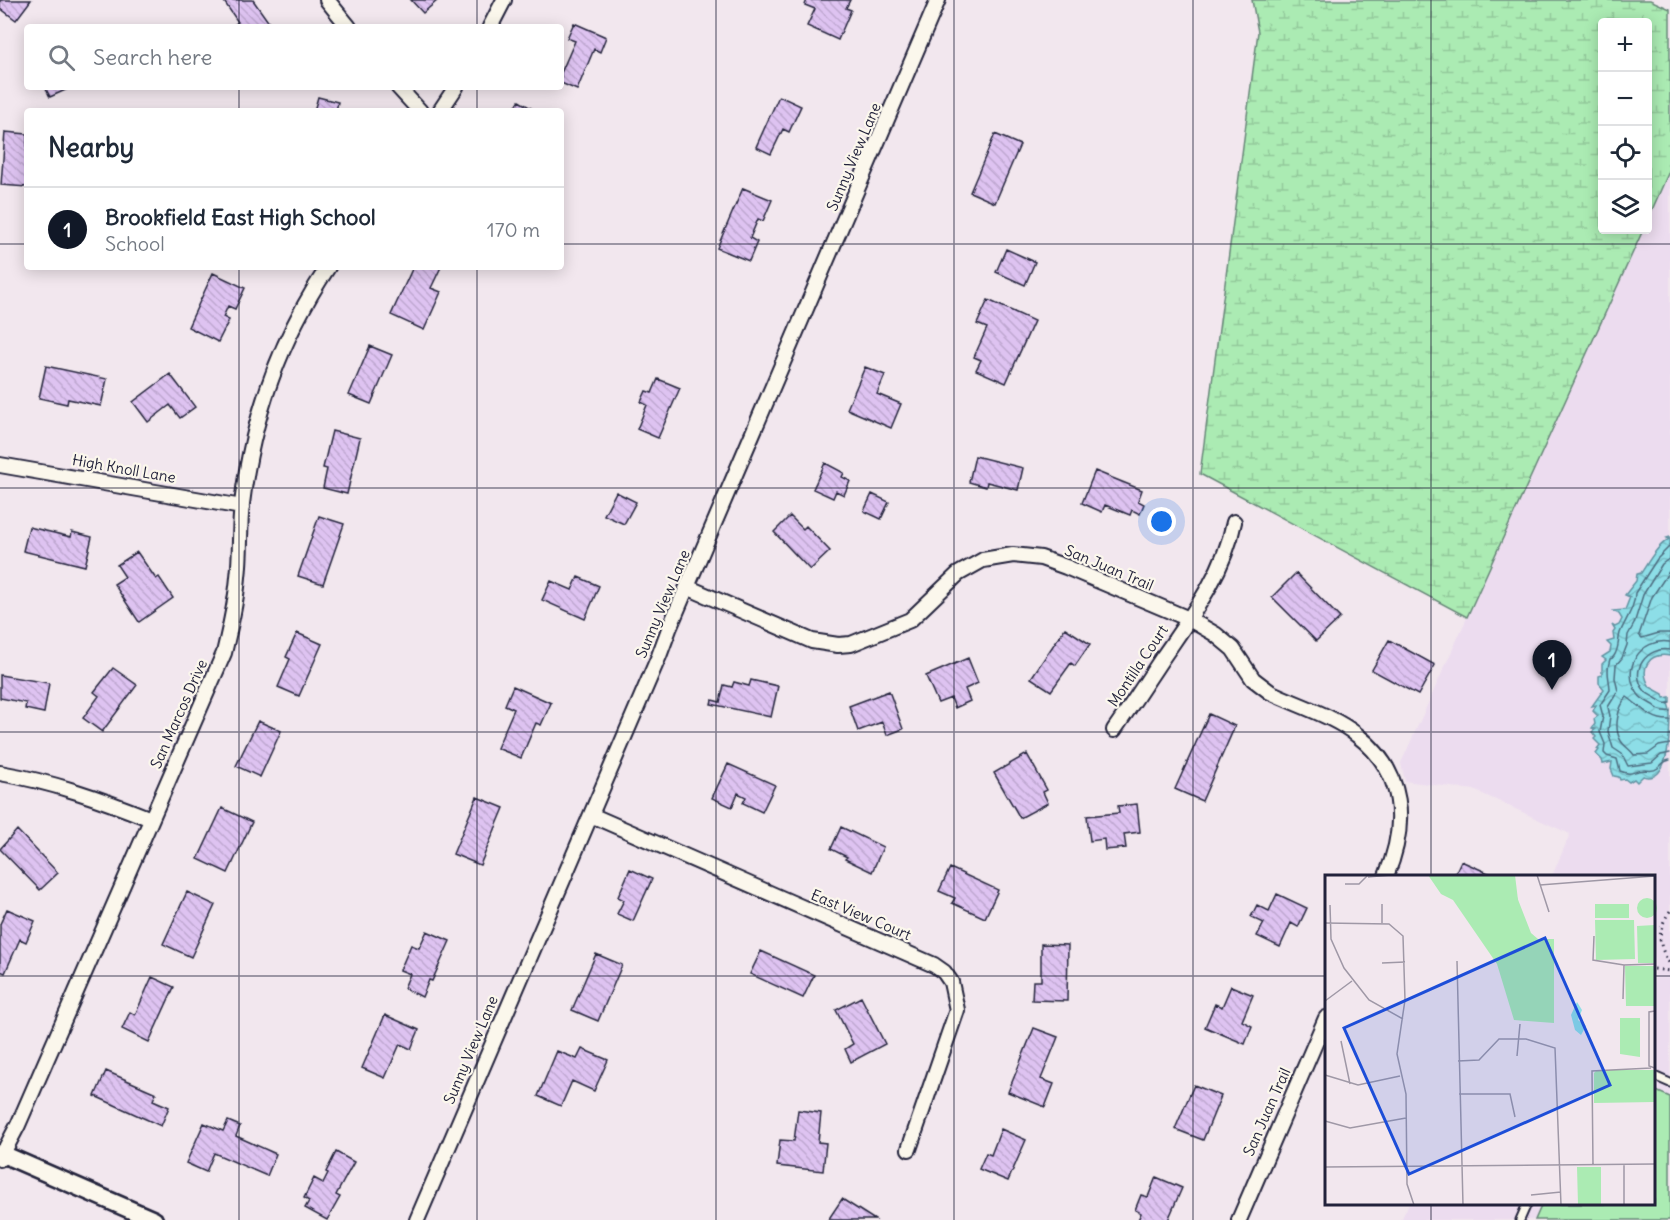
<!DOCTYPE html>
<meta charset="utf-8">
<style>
:root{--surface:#fff;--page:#f2f2f3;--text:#1f2937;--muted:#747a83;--line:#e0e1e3;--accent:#111827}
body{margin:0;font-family:Delius,sans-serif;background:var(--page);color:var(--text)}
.controls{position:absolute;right:18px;top:18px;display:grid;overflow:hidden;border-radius:6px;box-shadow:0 3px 15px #0003}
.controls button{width:54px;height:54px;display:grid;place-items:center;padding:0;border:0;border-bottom:2px solid var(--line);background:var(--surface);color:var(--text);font:30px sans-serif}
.you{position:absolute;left:1162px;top:522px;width:21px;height:21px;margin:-15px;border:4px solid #fff;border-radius:50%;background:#1a73e8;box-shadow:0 0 0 9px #1a73e833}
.badge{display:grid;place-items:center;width:39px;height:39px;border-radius:50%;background:var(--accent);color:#fff;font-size:20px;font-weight:700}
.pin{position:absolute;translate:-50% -50px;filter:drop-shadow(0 2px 3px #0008)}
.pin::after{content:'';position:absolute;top:32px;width:21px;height:18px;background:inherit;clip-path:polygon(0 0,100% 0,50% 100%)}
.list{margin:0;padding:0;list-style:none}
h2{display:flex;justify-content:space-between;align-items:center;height:78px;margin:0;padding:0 24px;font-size:26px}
h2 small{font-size:20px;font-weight:400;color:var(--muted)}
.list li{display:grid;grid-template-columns:39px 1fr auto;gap:18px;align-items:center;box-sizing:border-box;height:84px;padding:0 24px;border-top:2px solid var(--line)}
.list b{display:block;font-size:22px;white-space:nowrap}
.list p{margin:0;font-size:20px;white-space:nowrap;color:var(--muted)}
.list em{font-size:20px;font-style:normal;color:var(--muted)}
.icon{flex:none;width:33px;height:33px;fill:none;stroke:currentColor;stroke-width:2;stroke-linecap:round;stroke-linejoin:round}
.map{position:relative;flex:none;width:1670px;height:1220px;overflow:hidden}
.search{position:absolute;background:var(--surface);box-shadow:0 3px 15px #0003;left:24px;top:24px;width:540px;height:66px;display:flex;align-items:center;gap:15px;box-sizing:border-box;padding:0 21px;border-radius:6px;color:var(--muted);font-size:22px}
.panel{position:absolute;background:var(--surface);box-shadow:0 3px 15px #0003;left:24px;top:108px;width:540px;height:162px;border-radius:6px}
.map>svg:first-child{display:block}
.built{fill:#ecdcef}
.wetland{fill:url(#wetland-marsh);stroke:#668677;stroke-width:1.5}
.pitch{fill:#abebb3;stroke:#668677;stroke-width:1.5}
.water{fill:url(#water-waves);stroke:#6293a2;stroke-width:1.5}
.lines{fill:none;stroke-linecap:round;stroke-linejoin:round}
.shore{stroke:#4d6d80;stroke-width:1.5}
.building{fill:url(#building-back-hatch);stroke:#22223b;stroke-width:1.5}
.service-casing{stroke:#22223b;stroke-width:11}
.minor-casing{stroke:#22223b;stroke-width:18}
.tertiary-casing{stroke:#22223b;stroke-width:21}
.path{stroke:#22223b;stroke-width:3;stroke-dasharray:1.5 4.5;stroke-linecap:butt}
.service{stroke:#fbf7ec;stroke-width:7}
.minor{stroke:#fbf7ec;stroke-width:14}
.tertiary{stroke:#fbf7ec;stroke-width:16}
.grid{fill:none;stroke:#22223b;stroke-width:1.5;stroke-opacity:0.55}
.labels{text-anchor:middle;stroke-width:4.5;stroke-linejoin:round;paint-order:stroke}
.street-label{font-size:15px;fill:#22223b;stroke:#fbf7ec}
.inset-road{fill:none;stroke:#9f98a6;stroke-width:1.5}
.view{fill:#1d4ed8;fill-opacity:0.15;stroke:#1d4ed8;stroke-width:3}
.inset-edge{fill:none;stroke:#22223b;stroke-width:3}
</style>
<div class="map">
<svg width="1670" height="1220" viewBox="0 0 1670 1220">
<defs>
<pattern id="wetland-marsh" width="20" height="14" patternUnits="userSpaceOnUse" patternTransform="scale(1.5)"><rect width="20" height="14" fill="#abebb3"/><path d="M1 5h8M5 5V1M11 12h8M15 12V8" fill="none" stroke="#93c99b"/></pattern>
<pattern id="water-waves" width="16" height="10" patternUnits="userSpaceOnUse" patternTransform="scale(1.5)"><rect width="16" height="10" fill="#8ddee7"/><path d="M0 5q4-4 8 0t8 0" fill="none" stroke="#79bec7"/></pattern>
<pattern id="building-back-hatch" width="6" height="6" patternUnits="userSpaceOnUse" patternTransform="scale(1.5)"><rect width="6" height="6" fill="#dec3f1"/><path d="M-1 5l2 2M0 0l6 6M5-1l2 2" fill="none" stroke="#bea7d0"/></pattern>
</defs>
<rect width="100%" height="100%" fill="#f2e7ee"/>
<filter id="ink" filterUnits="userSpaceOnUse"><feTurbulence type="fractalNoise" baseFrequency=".0167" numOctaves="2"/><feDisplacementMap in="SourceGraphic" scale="12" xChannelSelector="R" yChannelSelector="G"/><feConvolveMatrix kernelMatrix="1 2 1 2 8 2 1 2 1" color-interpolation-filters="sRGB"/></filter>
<g filter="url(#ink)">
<!-- built -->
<path class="built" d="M1670,169V1220H1401L1409,1204H1654V876H1552L1570,834L1474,790L1405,781L1401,763L1643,230H1648V219Z"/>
<!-- wetland -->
<path class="wetland" d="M1252,0H1650L1670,9V169L1648,219V22H1602V230H1643L1467,617L1200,474L1258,32Z"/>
<!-- pitch -->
<path class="pitch" d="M1654,1090L1670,1097V1220H1535L1542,1204H1654Z"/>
<!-- water -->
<path class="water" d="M1670,537V656C1648,652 1639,669 1650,687L1663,694L1664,698L1670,697V702L1668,703L1670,710C1670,731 1670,785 1643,776L1637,782L1634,779L1629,782L1625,779L1620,780L1619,777L1614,776L1611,769L1612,762L1603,764L1602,760L1596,754L1599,750L1597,749L1600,745L1594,739L1596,737L1592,732L1596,729L1592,728L1595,724L1594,719L1598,716L1593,711L1596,705L1592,706L1604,689L1599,683V676L1602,675V664L1606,660L1602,657L1610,652L1611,646L1607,642L1614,640L1613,633L1615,630L1612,625L1615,627L1619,625L1622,619L1619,614L1613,611L1625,610L1630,597L1625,595L1636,581L1637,574L1641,573C1649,561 1656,547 1669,539L1667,538Z"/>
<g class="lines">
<!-- shore -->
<path class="shore" d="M1670,546L1657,559L1635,593C1635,608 1625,620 1620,633C1618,640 1619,649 1614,656C1610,662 1611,654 1609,663C1606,674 1610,680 1610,690L1600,705L1603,716L1600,732L1605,744L1604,753L1607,756L1617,759L1620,771C1632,776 1633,771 1644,770C1649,770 1653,772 1658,768C1663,764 1663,761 1670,760
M1670,558L1662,564L1643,595L1634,624L1628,635L1627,645L1622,658L1616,665L1615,678L1618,691L1608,707L1610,716L1608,731L1613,748L1622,754L1628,766L1652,763L1661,755L1670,753
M1670,570L1652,597L1639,635L1642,638L1659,633H1670
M1670,642C1640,637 1620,670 1638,694C1642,700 1648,702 1653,705C1659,710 1662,712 1670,711
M1670,650C1647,646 1628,671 1645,691C1648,695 1653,696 1657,699C1663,702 1662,704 1670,703
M1670,720C1651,721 1640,706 1627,697C1618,707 1613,728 1621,741C1624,746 1631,750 1634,755L1648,754L1659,746L1670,744"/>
</g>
<!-- building -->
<path class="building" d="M0,0H31L16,20L0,8Z
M223,0H253L272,27H231L238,22Z
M411,0H438L423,13Z
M807,0H850L846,8L851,10L838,40L807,26L815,9L805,5Z
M574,23L606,37L600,52L594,49L577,90L561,83V73L575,41L567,38Z
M45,87H72L50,97Z
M779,96L801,106L789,132L783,129L771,154L756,147Z
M318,97L338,102L336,111H314Z
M519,101L536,111H513Z
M5,132L27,134V187L1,185Z
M995,134L1020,145L995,203L970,192Z
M743,188L772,200L763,221L758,219L750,238L757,242L749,261L717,248Z
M1006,249L1035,262L1025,285L996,272Z
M413,267H441L431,288L441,292L424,330L391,315Z
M213,273L245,288L235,309L228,306L223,317L229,320L218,342L188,327Z
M988,300L1034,321L1006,383L976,370L981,360L974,357L987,328L977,324Z
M370,346L392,355L371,404L349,395Z
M46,366L107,379L101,406L68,399L67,404L39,398Z
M865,367L885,375L877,394L901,404L891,428L847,409Z
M170,374L195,407L180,418L170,405L148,422L133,402Z
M658,379L680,388L658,438L637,429L647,405L641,402L646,391L652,393Z
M332,431L360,438L347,494L323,488L327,469L323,468Z
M975,456L1023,468L1018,490L987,482L986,487L969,482Z
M825,463L844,473L842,477L850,481L844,495L836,491L833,498L813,489Z
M1095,471L1142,490L1138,501L1144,504L1140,514L1132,510L1130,515L1105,505L1102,512L1082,503Z
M616,492L636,502L624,524L604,515Z
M872,494L889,502L881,519L864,511Z
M319,516L344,524L323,584L298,576Z
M790,516L803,529L806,526L830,551L810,570L774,532Z
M29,527L71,537L72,532L92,537L85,566L23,551Z
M137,552L156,579L159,577L173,598L139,622L114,584L125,577L117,565Z
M1296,573L1340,618L1316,641L1272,597Z
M578,577L599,586L585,619L542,600L551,581L572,590Z
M1065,628L1090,644L1075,666L1071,663L1051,691L1031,678Z
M297,633L322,644L299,696L278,687L290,659L286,657Z
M1389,640L1435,665L1418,695L1372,670Z
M968,658L978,683L965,689L970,701L955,708L951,698L938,703L926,676Z
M113,668L137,685L102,732L83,718L99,696L94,692Z
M0,675L49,683L44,713L25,709L26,703L0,698Z
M751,680L778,686L771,717L711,704L712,700L720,702L724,685L732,687L734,682L749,686Z
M513,686L551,703L541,725L536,723L521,758L497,748L514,709L505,705Z
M889,691L903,729L887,735L882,722L858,731L849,706Z
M1209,714L1235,726L1202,801L1175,789Z
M258,721L281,731L260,777L236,766Z
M1027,754L1047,790L1043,792L1048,803L1020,818L994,773Z
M728,764L775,785L762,812L743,803L746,797L738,793L732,807L712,798Z
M477,797L504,808L480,865L453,854Z
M1137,804L1140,832L1124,834L1126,848L1105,850L1104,839L1090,841L1087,816L1119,813L1118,806Z
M222,808L252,822L228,873L198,859Z
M841,827L883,847L872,872L845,859L847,857L831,849Z
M17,830L58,873L40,890L0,849Z
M1461,861L1495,876H1454Z
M950,868L998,890L985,918L952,903L955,898L939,891Z
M630,869L652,879L633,921L617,914L624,900L618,897Z
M187,892L215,905L191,957L163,944Z
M1277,894L1307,908L1298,927L1291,923L1280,947L1257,936L1264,923L1251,917L1257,905L1269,911Z
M7,909L35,921L26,942L20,939L5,973L0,971V924Z
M427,931L450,941L432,981L429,980L422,997L404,988L410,974L400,970L411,945L419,948Z
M1041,944L1068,945L1067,1001L1032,1000L1033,981H1041Z
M761,951L814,975L803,998L750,974Z
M596,954L622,965L598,1021L572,1010Z
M152,977L174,987L149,1042L122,1029L130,1012L135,1015Z
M1231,986L1253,995L1242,1021L1252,1026L1245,1044L1205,1027L1215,1004L1222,1007Z
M861,997L885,1044L851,1062L845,1049L853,1044L836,1010Z
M385,1015L419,1030L411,1049L400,1044L385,1078L362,1068Z
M1034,1028L1058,1037L1041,1079L1054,1084L1045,1107L1008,1092Z
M582,1049L608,1060L594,1091L572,1081L561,1106L538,1096L557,1051L577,1059Z
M106,1071L156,1093L153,1100L169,1107L161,1126L95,1096Z
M1194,1085L1221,1096L1203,1140L1175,1129Z
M798,1110L821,1113L818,1142L826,1143L823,1171L777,1166L780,1140L794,1141Z
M228,1121L240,1126L236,1136L276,1154L267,1176L214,1153L206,1172L186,1163L204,1123L223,1131Z
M1001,1129L1026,1140L1008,1181L979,1169L986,1153L991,1155Z
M336,1152L354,1162L336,1195L340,1197L327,1220L305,1208L309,1201L304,1198L314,1178L323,1183L328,1173L326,1172Z
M1156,1177L1182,1188L1168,1220H1138L1141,1213L1135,1210L1141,1195L1148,1197Z
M842,1199L875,1220H828Z"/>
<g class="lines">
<defs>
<path id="service" d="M1654,1076L1670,1083
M1520,1220L1527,1204"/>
<path id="minor" d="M327,0L349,27
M490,27L504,0
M398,87L420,111
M440,111L456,87
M0,465L242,507
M687,587L812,641L838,645L851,644L910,620L958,574L983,560L1013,555L1041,558L1066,567L1189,619L1215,634L1233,649L1253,679L1270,692C1297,705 1334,716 1357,735C1405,772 1408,824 1386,876
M1114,730C1131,706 1147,681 1163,657C1192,615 1224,573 1234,522
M0,773C53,782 101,799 151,819
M591,815L886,944L934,965L944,972L951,982L957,1010L909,1149
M0,1159L18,1125L224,653C230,628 236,603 238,577C241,553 239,528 242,504C252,418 280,339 328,267
M417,1220L659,656L669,629L938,0
M1239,1220L1326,1018"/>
<path id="tertiary" d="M0,1153L154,1220"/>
</defs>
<!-- service casing -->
<use href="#service" class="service-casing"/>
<!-- minor casing -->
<use href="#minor" class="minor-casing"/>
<!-- tertiary casing -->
<use href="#tertiary" class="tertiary-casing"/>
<!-- path -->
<path class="path" d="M1670,911C1657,930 1657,944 1670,964
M1654,969L1670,971"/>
<!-- service -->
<use href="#service" class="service"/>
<!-- minor -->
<use href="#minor" class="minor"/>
<!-- tertiary -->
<use href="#tertiary" class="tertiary"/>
</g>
</g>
<!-- grid -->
<path class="grid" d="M239,0V27M477,0V27M716,0V1220M954,0V1220M1193,0V1220M1431,0V876M239,87V111M477,87V111M0,244H27M561,244H1670M239,267V1220M477,267V1220M0,488H1670M0,732H1670M0,976H1326M1654,976H1670M1431,1204V1220"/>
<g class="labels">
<!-- street labels -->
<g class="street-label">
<text transform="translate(854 157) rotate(-67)" y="5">Sunny View Lane</text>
<text transform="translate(124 469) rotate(10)" y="5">High Knoll Lane</text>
<text transform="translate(1109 568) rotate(23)" y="5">San Juan Trail</text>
<text transform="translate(663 604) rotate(-67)" y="5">Sunny View Lane</text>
<text transform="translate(1138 666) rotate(-56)" y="5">Montilla Court</text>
<text transform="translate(179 714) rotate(-66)" y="5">San Marcos Drive</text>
<text transform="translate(861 915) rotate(23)" y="5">East View Court</text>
<text transform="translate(471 1050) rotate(-67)" y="5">Sunny View Lane</text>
<text transform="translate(1267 1112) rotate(-66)" y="5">San Juan Trail</text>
</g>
</g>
<!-- overview -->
<g transform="translate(1325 875)">
<rect width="330" height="330" fill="#f2e7ee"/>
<path d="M103,0H175L192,22L206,58L213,64H229V148L189,145L172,89L128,25L116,19Z" fill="#abebb3"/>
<path d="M128,0H190L193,25H128ZM252,292H276V330H253Z" fill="#abebb3"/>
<path d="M312 33a10 10 0 1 1 20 0a10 10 0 1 1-20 0ZM270,29H304V43H270ZM270,45H309L310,84L271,85ZM330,50V88H313L312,51ZM300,91H330V131H301ZM295,143H315V182L295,179ZM272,195H330V227L269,228V198Z" fill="#abebb3"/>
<path d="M252,127L257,135L253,145L261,151L256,160L250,155L246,140Z" fill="#8ddee7"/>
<path class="inset-road" d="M212,0L224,37M43,2L66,0M20,9H34L43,0M215,10L330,1M5,30L6,64L19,93L44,125L78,144M0,48L64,49L78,61L80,125L72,179L81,219L82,309L89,330M57,48V29M269,61L268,85L299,90M132,86L138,330M57,88L80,87M298,124L299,90L330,89M0,126L27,106M330,136L324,137V191L330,193M16,166L25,209M192,181L195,149M133,186L154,185L174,164H201L230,173L236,330M0,200L33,210L75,201M134,219H185L190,242M0,246L25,253L81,243M268,290L267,196L326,193M0,292L330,289M206,320L236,317M299,330V290"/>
<path class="view" d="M220,63L285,210L84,299L19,153Z"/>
<rect width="330" height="330" class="inset-edge"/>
</g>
</svg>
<div class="controls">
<button>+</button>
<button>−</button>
<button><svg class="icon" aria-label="locate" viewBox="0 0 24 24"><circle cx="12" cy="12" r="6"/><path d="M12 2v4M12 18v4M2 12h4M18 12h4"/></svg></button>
<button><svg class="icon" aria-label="layers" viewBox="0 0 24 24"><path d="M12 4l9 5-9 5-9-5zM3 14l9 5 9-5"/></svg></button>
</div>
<div class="you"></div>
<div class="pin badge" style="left:1552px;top:690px">1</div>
<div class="search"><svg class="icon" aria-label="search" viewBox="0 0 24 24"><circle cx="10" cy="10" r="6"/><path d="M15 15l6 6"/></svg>Search here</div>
<section class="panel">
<h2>Nearby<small></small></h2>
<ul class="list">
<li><span class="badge">1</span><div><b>Brookfield East High School</b><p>School</p></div><em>170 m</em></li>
</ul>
</section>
</div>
